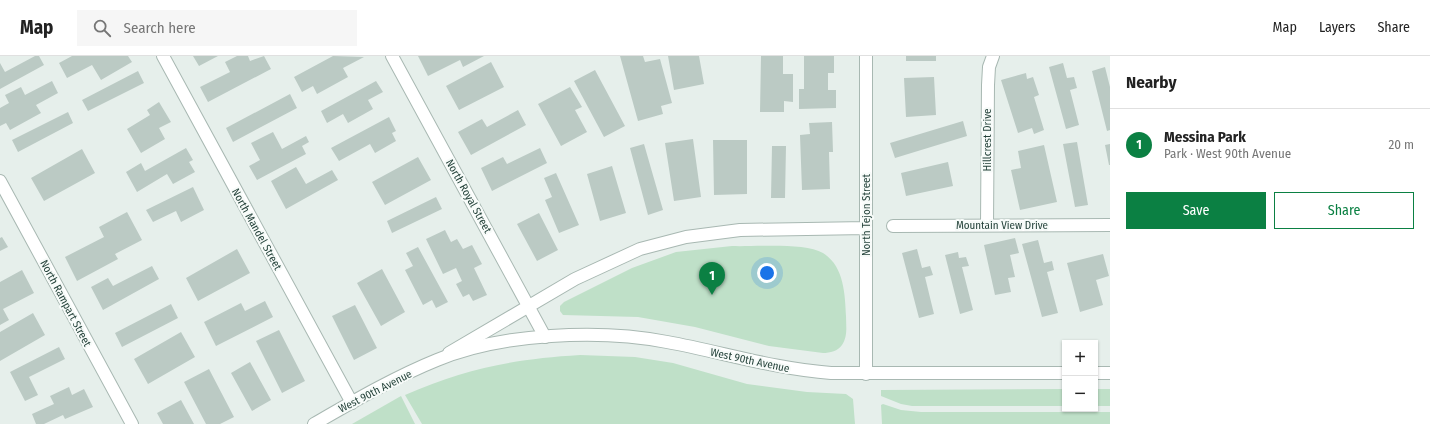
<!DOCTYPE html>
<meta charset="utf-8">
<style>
:root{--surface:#fff;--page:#f6f6f6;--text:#222;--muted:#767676;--line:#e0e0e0;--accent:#0b8043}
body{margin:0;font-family:"Fira Sans Condensed",sans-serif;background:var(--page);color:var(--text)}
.controls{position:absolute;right:12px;bottom:12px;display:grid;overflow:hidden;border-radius:0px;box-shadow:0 1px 3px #0004}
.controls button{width:36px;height:36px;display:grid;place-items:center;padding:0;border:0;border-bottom:1px solid var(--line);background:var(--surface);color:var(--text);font:20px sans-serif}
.you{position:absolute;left:767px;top:217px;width:14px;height:14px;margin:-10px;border:3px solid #fff;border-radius:50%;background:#1a73e8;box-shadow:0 0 0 6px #1a73e833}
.badge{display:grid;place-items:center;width:26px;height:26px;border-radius:50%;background:var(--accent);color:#fff;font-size:13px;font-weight:700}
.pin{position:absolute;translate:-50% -33px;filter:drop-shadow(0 1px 2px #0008)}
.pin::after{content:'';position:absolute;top:21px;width:14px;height:12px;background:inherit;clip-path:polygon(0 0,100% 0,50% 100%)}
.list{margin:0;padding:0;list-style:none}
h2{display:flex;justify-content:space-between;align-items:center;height:52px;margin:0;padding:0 16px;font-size:17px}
h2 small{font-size:13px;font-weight:400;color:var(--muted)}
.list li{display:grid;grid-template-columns:26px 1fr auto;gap:12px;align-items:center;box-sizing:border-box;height:72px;padding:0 16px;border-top:1px solid var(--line)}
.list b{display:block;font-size:15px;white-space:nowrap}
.list p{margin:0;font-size:13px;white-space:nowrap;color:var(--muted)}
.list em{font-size:13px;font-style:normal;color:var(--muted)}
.actions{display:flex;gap:8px;padding:12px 16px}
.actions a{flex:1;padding:9px 0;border:1px solid var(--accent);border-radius:0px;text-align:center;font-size:14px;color:var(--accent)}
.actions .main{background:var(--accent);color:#fff}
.icon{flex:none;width:22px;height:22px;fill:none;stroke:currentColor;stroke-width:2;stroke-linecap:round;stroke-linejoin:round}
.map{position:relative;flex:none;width:1110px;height:368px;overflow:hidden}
header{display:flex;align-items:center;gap:24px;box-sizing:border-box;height:56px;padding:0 20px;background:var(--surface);border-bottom:1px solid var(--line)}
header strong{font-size:19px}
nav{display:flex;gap:22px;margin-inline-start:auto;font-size:14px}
.search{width:280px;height:36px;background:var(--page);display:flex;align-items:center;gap:10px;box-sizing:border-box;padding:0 14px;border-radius:0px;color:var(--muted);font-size:15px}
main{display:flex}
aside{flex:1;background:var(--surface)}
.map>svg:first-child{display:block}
.green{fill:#bfe0c8}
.building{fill:#bbcac4}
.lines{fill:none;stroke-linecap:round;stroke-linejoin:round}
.minor-casing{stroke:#a8b8b2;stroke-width:14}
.tertiary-casing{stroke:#a8b8b2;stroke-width:14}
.minor{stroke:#fff;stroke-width:12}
.tertiary{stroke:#fff;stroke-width:12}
.labels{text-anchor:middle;stroke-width:4;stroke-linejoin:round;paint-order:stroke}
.street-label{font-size:11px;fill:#24423a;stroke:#f7fbf9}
</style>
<header>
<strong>Map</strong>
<div class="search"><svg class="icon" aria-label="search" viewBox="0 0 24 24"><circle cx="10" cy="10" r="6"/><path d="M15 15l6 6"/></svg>Search here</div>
<nav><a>Map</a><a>Layers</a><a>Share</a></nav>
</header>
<main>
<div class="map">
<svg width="1110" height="368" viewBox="0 0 1110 368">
<rect width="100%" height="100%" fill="#e6efeb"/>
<!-- green -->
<path class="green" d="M732,190C754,191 804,186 823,197C844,210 845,238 846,260C846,270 848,280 842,289C838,295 830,297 823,297L769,290L695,271L638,261L563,259L560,255V250L564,246L632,212L676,196Z
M580,299L635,301L673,307L747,328L807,336L846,338L853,343L855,368H422L405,339C466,312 515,303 580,299Z
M1065,333V350H912L901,348L881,340V334Z
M1095,333H1110V350H1095Z
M401,340L415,368H352Z
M883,348L901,354L921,356H1110V368H882L881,349Z"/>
<!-- building -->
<path class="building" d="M35,0H39L44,9L0,33V7L5,16Z
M72,0H128L132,6L101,24L92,9L67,22L59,7Z
M193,0H218L199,10Z
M237,0H248L250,5L264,0L271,13L208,46L200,31L230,16L225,6Z
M333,0L364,1L343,12L348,21L317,38L313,30L302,36L294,21Z
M418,0H484L463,11L460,4L428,20Z
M620,0H643L645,6L660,3L672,47L661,50L663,58L638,65Z
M668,0H699L704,28L674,34Z
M761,0H783V18H793V46L784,45V56H760Z
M804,0H834V17H828V34H836V52L799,53V33H804Z
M906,0H936V5H906Z
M491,6L504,31L459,54L446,30Z
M1063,7L1067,22L1074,21L1077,32L1070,34L1079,69L1066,73L1049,11Z
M1105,11L1110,31V74L1107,75L1092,15Z
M595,14L625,70L604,81L574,25Z
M138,15L144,27L88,55L82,44Z
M1026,17L1027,23L1033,21L1039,39L1034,41L1044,74L1034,78L1032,72L1018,77L1001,24Z
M934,21L936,59L906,61L904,22Z
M52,25L58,37L36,49L41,57L10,74L6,67L0,70V52L9,47L5,39L21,31L25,39Z
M376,25L383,36L368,44L373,53L348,67L343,58L327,67L321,55Z
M570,31L582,51L575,54L587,76L561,90L538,48Z
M290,38L297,52L233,86L226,72Z
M159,46L171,66L159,72L165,83L141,97L127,73L150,59L147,54Z
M518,54L526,69L471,99L458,76L482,63L487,71Z
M68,56L73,67L18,96L12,84Z
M389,61L396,75L392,77L396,85L375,97L370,88L339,105L331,92Z
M963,65L967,80L895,102L890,87Z
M832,66L833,96H829L830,133L802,134L800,79L810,78L809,67Z
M273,76L282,93L306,80L309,86L302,90L306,98L257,124L249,110L260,104L251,87Z
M693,83L701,141L674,145L665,87Z
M713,84H747V138L714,139Z
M1077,86L1088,149L1075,151L1063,88Z
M644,88L663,154L648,159L630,92Z
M1110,88V109H1109L1105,89Z
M1044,89L1057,146L1020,154L1011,114L1021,112L1018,95Z
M772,90H786L785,142H771Z
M186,92L193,104L189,106L195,116L173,128L167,118L137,136L126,116L141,107L145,115Z
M540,92L547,107L492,135L481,112L503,101L507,108Z
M82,93L95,117L44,145L31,122Z
M418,101L431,124L385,149L372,126Z
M948,106L953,130L906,140L901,117Z
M612,110L626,157L600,165L587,118Z
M296,111L306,128L332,114L338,124L286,153L271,125Z
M556,117L579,169L559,177L545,144L552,141L544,122Z
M193,131L204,154L181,166L176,155L153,166L146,154Z
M436,141L442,153L392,177L387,165Z
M127,156L142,184L115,198L118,203L77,225L65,201L104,181L99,171Z
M539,157L558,194L537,205L517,168Z
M445,174L451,186L457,183L463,193L472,189L482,208L474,212L487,239L473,245L469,238L463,241L456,228L462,225L456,212L443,218L426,183Z
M2,181L8,191L0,195V182Z
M1015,182L1019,197L1010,199L1015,221L1008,222L1011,236L995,239L984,189Z
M1038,184L1044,207L1052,205L1054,214L1047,216L1058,257L1042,261L1022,188Z
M418,191L448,246L436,252L432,244L423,249L405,214L413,210L406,197Z
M237,193L250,217L198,245L186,222Z
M917,193L922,212L930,210L933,219L925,221L934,258L919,262L902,197Z
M958,196L959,202L966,201L969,210L962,211L973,254L960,258L945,199Z
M1103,198L1109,220L1096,224L1103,249L1080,256L1067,207Z
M152,210L159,223L103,254L91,231L108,222L113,230Z
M382,213L405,256L381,270L357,227Z
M22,214L34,237L3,253L9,264L0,269V226Z
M265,245L273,261L216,290L204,266L241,247L245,255Z
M171,248L178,262L122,291L115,277Z
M355,249L377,292L354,304L332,260Z
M33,257L45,279L0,305V276Z
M279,274L305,325L282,337L256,285Z
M181,276L195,301L148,328L134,303Z
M59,291L65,303L29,321L38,339L25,345L10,316Z
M250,306L271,344L252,355L231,317Z
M209,313L234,361L220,368H206L184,326Z
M69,331L72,339L84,333L93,351L65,363L63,359L44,368H36L32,358L54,348L50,340Z
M181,344L194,368H163L157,357Z"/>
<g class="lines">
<defs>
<path id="minor" d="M163,0L352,347
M392,0L545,281
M866,0V318
M0,125L132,368
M987,169L988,29L989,11L993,0
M893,170L1110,169
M449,297L575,223L640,193L686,181L740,174L866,172"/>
<path id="tertiary" d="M1095,317H1110
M314,368C354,345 395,321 437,304C501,277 600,273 667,286C722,296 775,313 831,317H1065"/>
</defs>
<!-- minor casing -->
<use href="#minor" class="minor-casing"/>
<!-- tertiary casing -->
<use href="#tertiary" class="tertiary-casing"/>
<!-- minor -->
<use href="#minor" class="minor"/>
<!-- tertiary -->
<use href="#tertiary" class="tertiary"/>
</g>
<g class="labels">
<!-- street labels -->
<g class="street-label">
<text transform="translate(987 84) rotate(-90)" y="4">Hillcrest Drive</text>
<text transform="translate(469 140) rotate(61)" y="4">North Royal Street</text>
<text transform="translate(866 159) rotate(-90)" y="4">North Tejon Street</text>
<text x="1002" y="173">Mountain View Drive</text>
<text transform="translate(257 173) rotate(61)" y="4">North Mandel Street</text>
<text transform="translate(66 247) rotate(62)" y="4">North Rampart Street</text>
<text transform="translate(750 304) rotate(12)" y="4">West 90th Avenue</text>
<text transform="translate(375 335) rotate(-27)" y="4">West 90th Avenue</text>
</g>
</g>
</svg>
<div class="controls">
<button>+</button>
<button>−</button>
</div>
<div class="you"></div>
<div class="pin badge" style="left:712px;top:239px">1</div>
</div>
<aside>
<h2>Nearby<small></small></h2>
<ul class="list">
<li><span class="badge">1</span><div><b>Messina Park</b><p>Park · West 90th Avenue</p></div><em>20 m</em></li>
</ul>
<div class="actions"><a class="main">Save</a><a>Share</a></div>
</aside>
</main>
